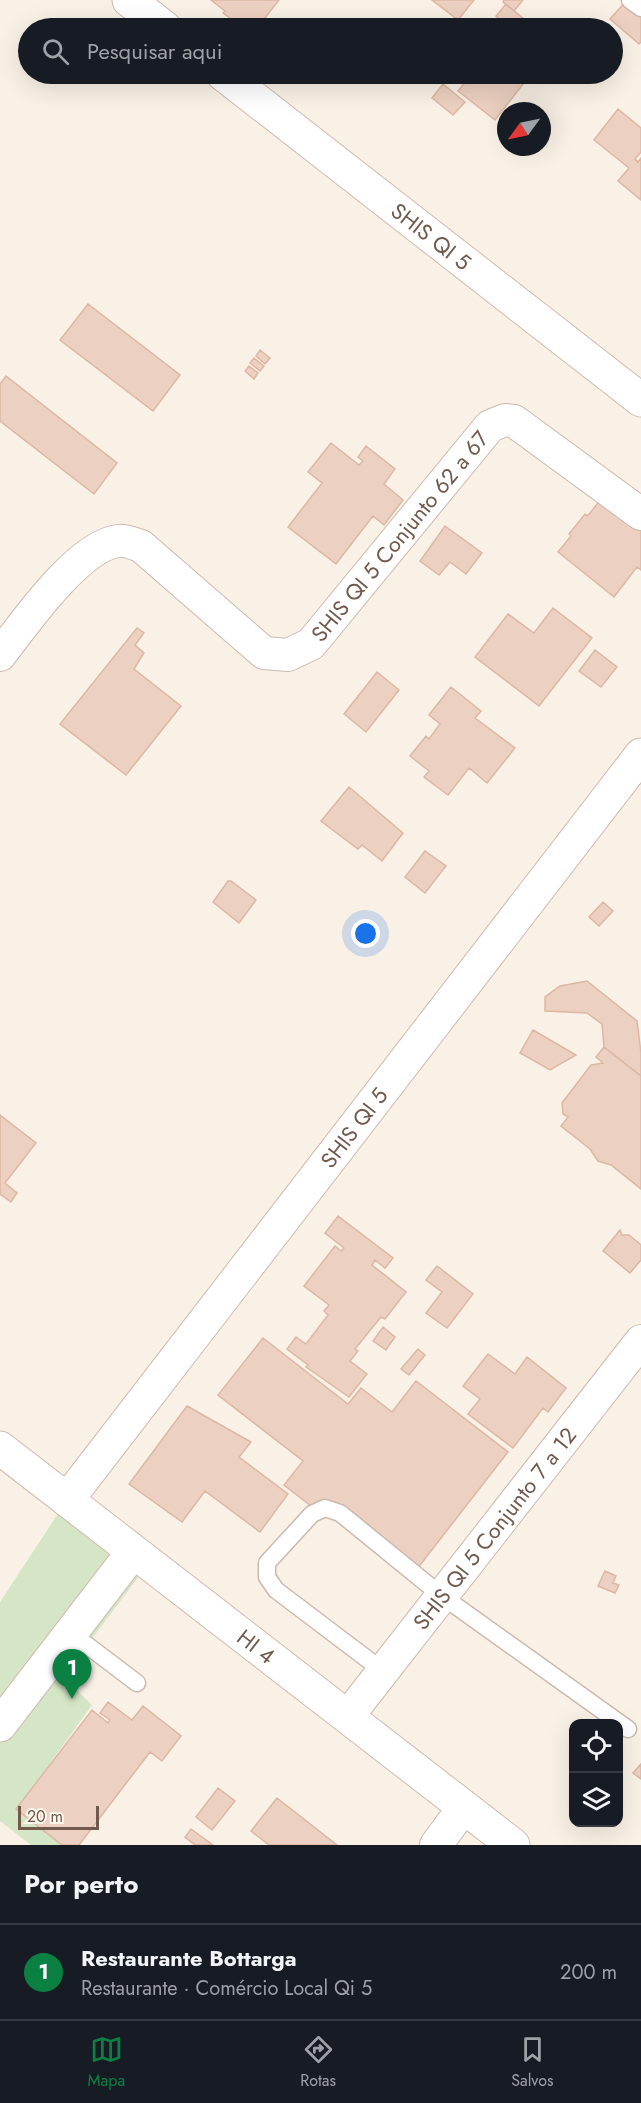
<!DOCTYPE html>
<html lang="pt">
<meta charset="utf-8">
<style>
:root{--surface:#171b24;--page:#242831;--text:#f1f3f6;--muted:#9ea1a6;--line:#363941;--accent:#0b8043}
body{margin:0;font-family:Jost,sans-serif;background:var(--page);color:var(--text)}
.controls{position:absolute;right:18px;bottom:18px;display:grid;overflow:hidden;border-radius:12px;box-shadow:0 6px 24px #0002}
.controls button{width:54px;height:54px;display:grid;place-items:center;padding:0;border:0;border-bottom:2px solid var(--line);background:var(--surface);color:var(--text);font:30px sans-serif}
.compass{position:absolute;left:497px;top:102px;width:54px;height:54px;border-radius:50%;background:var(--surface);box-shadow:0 6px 24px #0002;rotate:237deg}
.scale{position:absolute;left:18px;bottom:15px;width:81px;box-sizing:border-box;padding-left:6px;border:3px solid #71594e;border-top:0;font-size:16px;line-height:21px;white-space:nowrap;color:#71594e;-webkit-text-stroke:4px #fdf6ec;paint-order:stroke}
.you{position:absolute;left:366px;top:934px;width:21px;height:21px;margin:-15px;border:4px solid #fff;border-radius:50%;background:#1a73e8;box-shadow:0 0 0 9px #1a73e833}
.badge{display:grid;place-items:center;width:39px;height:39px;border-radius:50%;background:var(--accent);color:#fff;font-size:20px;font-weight:700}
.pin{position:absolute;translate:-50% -50px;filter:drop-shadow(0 2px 3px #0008)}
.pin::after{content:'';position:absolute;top:32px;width:21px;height:18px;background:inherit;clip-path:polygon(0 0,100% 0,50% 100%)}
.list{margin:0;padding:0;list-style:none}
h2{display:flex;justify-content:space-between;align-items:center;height:78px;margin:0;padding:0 24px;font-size:26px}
h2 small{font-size:20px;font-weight:400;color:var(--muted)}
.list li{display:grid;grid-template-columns:39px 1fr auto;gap:18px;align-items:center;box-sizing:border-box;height:96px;padding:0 24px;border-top:2px solid var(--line)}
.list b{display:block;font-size:22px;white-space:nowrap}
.list p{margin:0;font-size:20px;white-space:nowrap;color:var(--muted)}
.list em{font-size:20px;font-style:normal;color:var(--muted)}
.icon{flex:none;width:33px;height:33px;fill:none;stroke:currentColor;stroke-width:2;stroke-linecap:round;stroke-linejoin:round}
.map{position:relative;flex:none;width:641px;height:1845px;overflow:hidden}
.search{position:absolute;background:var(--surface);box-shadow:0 6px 24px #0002;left:18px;right:18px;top:18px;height:66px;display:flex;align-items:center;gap:15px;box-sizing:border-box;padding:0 21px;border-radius:33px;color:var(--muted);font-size:22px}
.sheet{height:174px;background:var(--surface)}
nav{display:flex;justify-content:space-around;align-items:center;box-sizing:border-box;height:84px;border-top:2px solid var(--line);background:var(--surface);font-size:16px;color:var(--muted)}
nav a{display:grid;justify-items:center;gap:3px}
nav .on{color:var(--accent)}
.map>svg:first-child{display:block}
.green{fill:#d5e6c6}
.building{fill:#ecd0c1;stroke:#ddb7a3;stroke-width:1.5}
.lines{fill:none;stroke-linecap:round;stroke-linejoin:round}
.lane-casing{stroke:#cbb9ae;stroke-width:19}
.street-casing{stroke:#cbb9ae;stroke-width:34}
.secondary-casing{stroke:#cfbbaf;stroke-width:35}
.lane{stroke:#fff;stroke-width:16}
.street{stroke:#fff;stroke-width:32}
.secondary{stroke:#fff;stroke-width:33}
.labels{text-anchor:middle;stroke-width:4.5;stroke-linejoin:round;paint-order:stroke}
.street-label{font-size:22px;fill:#71594e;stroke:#fdf6ec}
</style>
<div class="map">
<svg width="641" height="1845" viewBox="0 0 641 1845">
<rect width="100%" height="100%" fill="#faf1e6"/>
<!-- green -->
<path class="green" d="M67,1500L149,1563L63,1677L92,1705L19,1806L69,1845H31L0,1821V1602Z"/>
<!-- building -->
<path class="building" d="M211,0H279L257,28H248L240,22L238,24L223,13L225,11Z
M432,0H474L458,20Z
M504,0H523L514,11L503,2Z
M627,0H641V42L639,44L610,19Z
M506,4L524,19L516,28H512L496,16Z
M472,74H531L495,120L458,91Z
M443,84L465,102L453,115L432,98Z
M618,109L641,128V152L635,159L638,162L641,158V200L618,181L629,168L594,140Z
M88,304L180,375L153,411L60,340Z
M260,350L270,358L265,364L256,356Z
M254,358L264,366L260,371L250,363Z
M249,366L258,373L254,379L245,371Z
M6,376L117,463L94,494L0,421V384Z
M331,443L359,465L363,461L358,457L366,446L395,469L384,484L403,500L384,525L373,516L336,564L288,527L322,483L308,472Z
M601,499L641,531V570L637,567L614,597L558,552L571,536L569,534L585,514L587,516L590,513Z
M445,526L482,553L466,574L450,562L439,575L420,561Z
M553,608L592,638L539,706L475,657L508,614L534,633Z
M137,628L144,633L135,645L144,653L134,669L181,706L126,775L60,724Z
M595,650L617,667L601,687L579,671Z
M377,672L399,690L366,732L344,714Z
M451,687L481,711L475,718L515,748L487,783L469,768L448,795L424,777L429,771L410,756L426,736L429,739L440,724L429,715Z
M349,787L403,833L382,861L362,845L358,849L321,821Z
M425,851L446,866L425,893L405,877Z
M228,881H231L256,900L239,923L213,902Z
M603,902L613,911L599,926L589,917Z
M587,981L637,1021L641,1053V1076L604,1047L602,1024L587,1013L545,1011V997L560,986Z
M533,1030L576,1055L550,1070L520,1053Z
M604,1047L641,1076V1189L611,1165L598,1161L590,1149L561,1126L568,1117L563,1114L562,1103L591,1065L603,1063L596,1057Z
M0,1115L36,1143L5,1183L17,1193L11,1202L0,1194Z
M338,1216L393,1258L385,1268L375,1260L372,1265L406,1292L385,1319L381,1317L355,1349L358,1351L350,1361L367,1374L349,1397L306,1367L308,1365L287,1349L296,1337L306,1344L328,1315L324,1311L329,1305L304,1286L335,1246L341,1251L344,1248L325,1233Z
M620,1230L622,1235H629L641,1245V1260L630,1273L603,1251Z
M437,1266L473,1294L447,1328L426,1313L442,1292L426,1280Z
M383,1327L395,1337L386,1350L373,1341Z
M263,1338L348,1404L361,1388L392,1412L416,1381L508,1452L417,1569L330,1501L320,1513L284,1485L303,1461L218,1395Z
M418,1349L425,1355L409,1375L401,1369Z
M488,1354L515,1374L527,1357L566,1388L548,1412L543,1408L513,1448L468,1414L480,1399L463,1386Z
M187,1406L251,1442L239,1457L288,1494L260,1532L205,1491L182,1522L129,1484Z
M605,1571L616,1576L613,1583L619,1585L615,1593L598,1586Z
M108,1702L132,1720L143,1706L181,1736L162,1761L150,1752L79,1845H62L16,1809L92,1710L108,1723L110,1720L100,1713Z
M641,1764V1779L633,1773Z
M218,1788L235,1801L212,1830L196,1817Z
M277,1798L337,1845H269L251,1831Z
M191,1829L213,1845H195L185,1837Z"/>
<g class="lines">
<defs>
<path id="lane" d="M630,0L641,8
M71,1633L137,1683
M383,1671L276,1590L267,1577V1563L312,1514L325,1508L340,1513L442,1596L628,1729"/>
<g id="street">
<path id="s1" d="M0,655C24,624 78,546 118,541C125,540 135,544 141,546L264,653L288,655L311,644L490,426L505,420L514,421L641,514"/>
<path id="s2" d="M348,1716L641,1341"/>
<path d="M436,1845L464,1807"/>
</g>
<g id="secondary">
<path d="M129,0L165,28"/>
<path id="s3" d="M223,74L641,400"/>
<path id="s4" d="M0,1448L513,1845"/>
<path id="s5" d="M67,1500L641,755"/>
<path d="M0,1725L133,1552"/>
</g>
</defs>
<!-- lane casing -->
<use href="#lane" class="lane-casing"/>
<!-- street casing -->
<use href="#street" class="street-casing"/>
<!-- secondary casing -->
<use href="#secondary" class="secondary-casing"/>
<!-- lane -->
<use href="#lane" class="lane"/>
<!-- street -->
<use href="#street" class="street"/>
<!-- secondary -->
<use href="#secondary" class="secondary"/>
</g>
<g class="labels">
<!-- street labels -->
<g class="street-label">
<text dy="8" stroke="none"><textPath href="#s3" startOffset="264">SHIS QI 5</textPath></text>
<text dy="8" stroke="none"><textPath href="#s1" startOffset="543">SHIS QI 5 Conjunto 62 a 67</textPath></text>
<text dy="8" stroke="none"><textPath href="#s5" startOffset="470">SHIS QI 5</textPath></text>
<text dy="8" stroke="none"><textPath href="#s2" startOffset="238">SHIS QI 5 Conjunto 7 a 12</textPath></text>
<text dy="8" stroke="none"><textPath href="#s4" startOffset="324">HI 4</textPath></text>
</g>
</g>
</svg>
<div class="controls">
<button><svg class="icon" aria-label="locate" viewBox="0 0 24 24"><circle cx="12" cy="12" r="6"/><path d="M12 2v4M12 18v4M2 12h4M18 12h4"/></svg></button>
<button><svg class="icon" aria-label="layers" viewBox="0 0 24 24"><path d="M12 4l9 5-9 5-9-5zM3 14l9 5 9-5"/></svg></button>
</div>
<svg class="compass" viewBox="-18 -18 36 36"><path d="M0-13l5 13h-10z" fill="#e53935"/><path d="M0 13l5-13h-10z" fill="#9ea1a6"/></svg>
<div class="scale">20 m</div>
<div class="you"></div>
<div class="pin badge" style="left:72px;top:1699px">1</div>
<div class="search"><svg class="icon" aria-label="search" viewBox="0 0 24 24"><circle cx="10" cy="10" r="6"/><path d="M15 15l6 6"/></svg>Pesquisar aqui</div>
</div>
<section class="sheet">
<h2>Por perto<small></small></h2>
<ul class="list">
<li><span class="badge">1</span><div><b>Restaurante Bottarga</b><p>Restaurante · Comércio Local Qi 5</p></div><em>200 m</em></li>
</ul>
</section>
<nav>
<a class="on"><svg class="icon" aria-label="map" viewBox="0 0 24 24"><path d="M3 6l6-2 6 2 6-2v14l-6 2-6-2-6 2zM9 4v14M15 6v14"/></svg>Mapa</a>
<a><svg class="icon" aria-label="directions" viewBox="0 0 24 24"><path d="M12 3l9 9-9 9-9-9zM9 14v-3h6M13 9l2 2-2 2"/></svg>Rotas</a>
<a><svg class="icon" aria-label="saved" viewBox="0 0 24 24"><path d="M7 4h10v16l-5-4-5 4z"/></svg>Salvos</a>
</nav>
